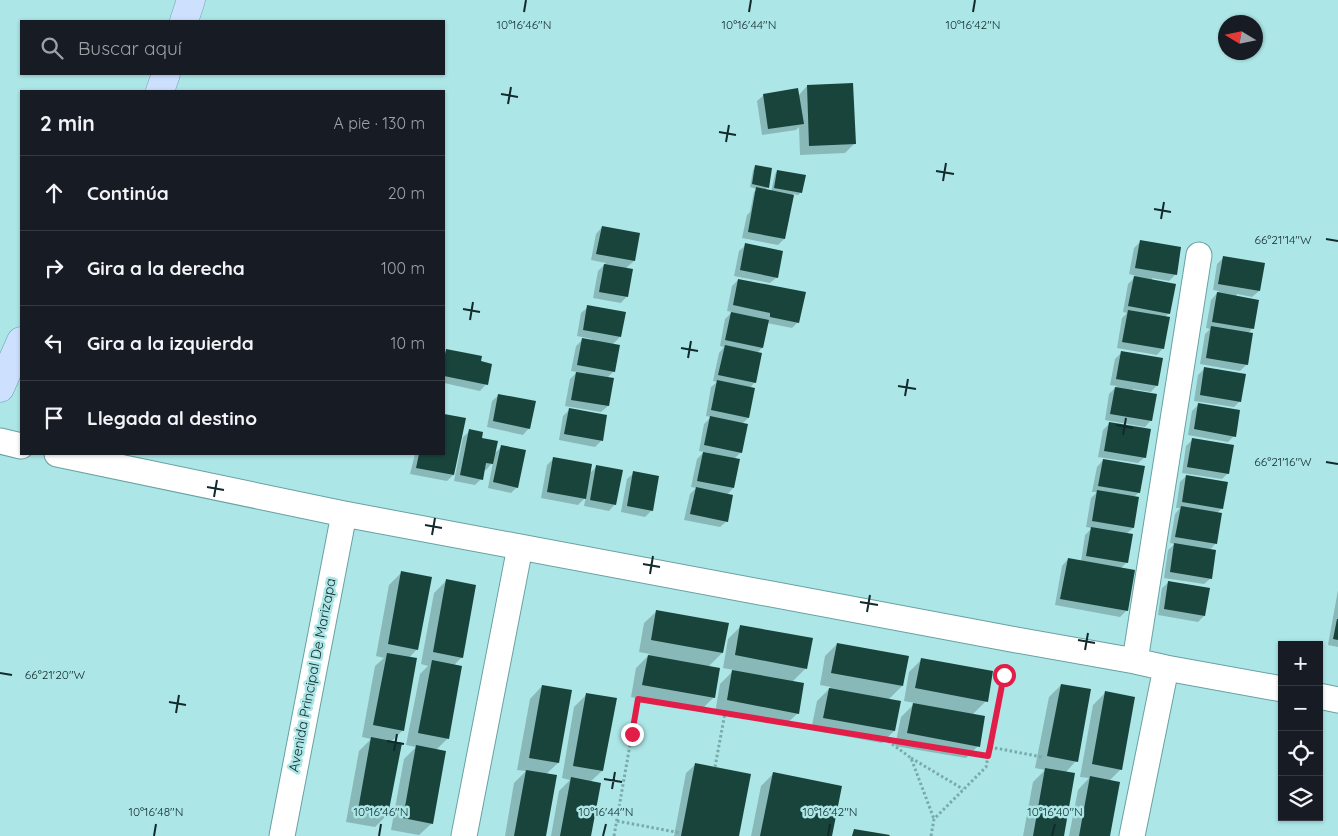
<!DOCTYPE html>
<html lang="es">
<meta charset="utf-8">
<style>
:root{--surface:#171b24;--page:#242831;--text:#f1f3f6;--muted:#9ea1a6;--line:#363941}
body{margin:0;font-family:Quicksand,sans-serif;background:var(--page);color:var(--text)}
.controls{position:absolute;right:15px;bottom:15px;display:grid;overflow:hidden;border-radius:0px;box-shadow:0 1px 4px #0004}
.controls button{width:45px;height:45px;display:grid;place-items:center;padding:0;border:0;border-bottom:1px solid var(--line);background:var(--surface);color:var(--text);font:25px sans-serif}
.compass{position:absolute;left:1218px;top:15px;width:45px;height:45px;border-radius:50%;background:var(--surface);box-shadow:0 1px 4px #0004;rotate:280deg}
.stop{position:absolute;width:15px;height:15px;margin:-11px;border:4px solid #e11d48;border-radius:50%;background:#fff}
.stop.end{background:#e11d48;border-color:#fff;box-shadow:0 1px 5px #0008}
.list{margin:0;padding:0;list-style:none}
h2{display:flex;justify-content:space-between;align-items:center;height:65px;margin:0;padding:0 20px;font-size:21px}
h2 small{font-size:16px;font-weight:400;color:var(--muted)}
.list li{display:grid;grid-template-columns:32px 1fr auto;gap:15px;align-items:center;box-sizing:border-box;height:75px;padding:0 20px;border-top:1px solid var(--line)}
.list b{display:block;font-size:19px;white-space:nowrap}
.list em{font-size:16px;font-style:normal;color:var(--muted)}
.icon{flex:none;width:28px;height:28px;fill:none;stroke:currentColor;stroke-width:2;stroke-linecap:round;stroke-linejoin:round}
.map{position:relative;flex:none;width:1338px;height:836px;overflow:hidden}
.search{position:absolute;background:var(--surface);box-shadow:0 1px 4px #0004;left:20px;top:20px;width:425px;height:55px;display:flex;align-items:center;gap:12px;box-sizing:border-box;padding:0 18px;border-radius:0px;color:var(--muted);font-size:19px}
.panel{position:absolute;background:var(--surface);box-shadow:0 1px 4px #0004;left:20px;top:90px;width:425px;height:365px;border-radius:0px}
.map>svg:first-child{display:block}
.shadow{fill:#0003}
.building{fill:#18443b}
.lines{fill:none;stroke-linecap:round;stroke-linejoin:round}
.street-casing{stroke:#69a1a2;stroke-width:27}
.secondary-casing{stroke:#69a1a2;stroke-width:29}
.path{stroke:#7aa9aa;stroke-width:3;stroke-dasharray:2.5 2.5;stroke-linecap:butt}
.street{stroke:#fff;stroke-width:25}
.secondary{stroke:#cde1fe;stroke-width:28}
.route{stroke:#e11d48;stroke-width:6}
.ticks{fill:none;stroke:#122a2b;stroke-width:2}
.labels{text-anchor:middle;stroke-width:5;stroke-linejoin:round;paint-order:stroke}
.street-label{font-size:14px;fill:#122a2b;stroke:#ace6e7}
.ticks-label{font-size:12px;text-anchor:middle;fill:#122a2b;stroke:#ace6e7;stroke-width:5;stroke-linejoin:round;paint-order:stroke}
</style>
<div class="map">
<svg width="1338" height="836" viewBox="0 0 1338 836">
<rect width="100%" height="100%" fill="#ace6e7"/>
<!-- shadow -->
<path class="shadow" d="M807,86L855,143L845,153L800,155L799,127L796,130L762,135L757,101L764,95L798,96Z
M755,167L768,187L765,190L771,192L775,174L777,171L801,192L798,195L793,194L784,239L778,245L742,238L747,215L750,212L754,192L757,189L750,187L753,170Z
M602,227L634,261L625,269L627,296L621,303L593,298L598,271L606,263L591,260L596,234Z
M1140,242L1180,248L1175,275L1169,281L1152,278V281L1169,313L1165,317L1163,348L1157,355L1117,348L1122,318L1127,313L1123,312L1128,284L1136,276L1129,274L1134,248Z
M746,245L777,277L770,283L734,276L739,251Z
M1223,258L1259,291L1252,297L1237,294L1236,297L1257,301L1252,329L1248,333L1247,364L1240,371L1200,364L1205,334L1210,329L1206,328L1211,300L1219,291L1213,290L1217,264Z
M738,280L798,322L792,328L767,323L762,348L757,353L755,382L750,388L748,418L742,424L741,452L734,459L733,488L727,495V521L720,527L684,520L690,494L696,488L691,487L697,459L704,452L699,451L704,424L711,417L706,416L711,387L717,382L713,381L719,353L724,347L720,346L725,319L732,312L727,311L732,286Z
M588,307L620,337L612,345L614,371L607,378L608,406L601,412L565,406L570,379L577,372L571,371L576,346L582,340L592,341V339L577,336L581,313Z
M447,350L479,362L486,384L480,391L444,383V353Z
M1121,353L1157,385L1151,392L1133,389V391L1151,420L1145,427L1105,420L1109,394L1117,386L1110,385L1115,359Z
M1205,368L1240,401L1234,407L1194,401L1198,375Z
M499,395L529,428L523,435L487,427L492,401Z
M1199,404L1234,436L1228,442L1188,435L1192,411Z
M570,409L601,441L595,447L559,440L563,416Z
M444,415L464,419L453,475L447,481L410,474L415,454H444Z
M1109,424L1145,457L1138,463L1098,457L1103,430Z
M470,431L480,439L494,454L502,446L517,487L511,493L488,488L493,462L486,470H483L481,479L475,485L454,481L463,437Z
M1192,440L1228,473L1222,479L1182,473L1186,446Z
M553,459L589,474L597,466L615,504L609,511L584,506L586,497L578,505L541,498L547,465Z
M1103,460L1139,492L1134,497L1133,528L1126,534L1127,562L1120,569L1134,571L1126,611L1120,617L1055,605L1062,566L1068,559L1081,562L1085,535L1092,528L1086,527L1091,498L1097,492H1092L1097,467Z
M634,473L652,510L645,517L621,512L627,479Z
M1186,476L1222,508L1217,513L1216,543L1210,550L1211,578L1204,584L1164,578L1168,550L1175,544L1170,543L1175,514L1180,508H1176L1180,482Z
M402,572L417,649L409,658L403,730L391,742L387,815L375,827L346,822L359,751L371,739L362,737L375,666L384,658L376,656L389,585Z
M446,581L462,657L453,666L448,738L436,750L432,823L419,835L391,830L404,759L416,747L406,745L420,674L428,666L421,664L434,593Z
M1169,582L1204,616L1198,622L1158,615L1162,588Z
M1338,590V647L1328,645Z
M657,611L722,653L708,667L714,697L701,710L631,697L636,668L650,654L639,652L644,623Z
M741,626L806,668L792,682L798,713L785,725L715,713L720,684L734,670L723,668L728,639Z
M837,644L902,686L888,700L894,731L882,743L811,730L817,701L831,687L820,685L825,656Z
M921,660L986,701L972,715L978,746L966,758L895,746L901,717L915,703L904,701L909,672Z
M1061,685L1076,761L1065,773L1062,836H1023L1033,782L1045,770L1035,768L1049,697Z
M542,686L558,763L546,774L544,836H505L514,783L526,771L517,770L530,699Z
M1105,693L1121,769L1109,781V836H1069L1078,790L1089,778L1080,777L1093,705Z
M587,694L602,771L590,782V836H551L559,791L570,780L562,778L574,707Z
M696,764L737,836H674L686,773Z
M773,774L831,836H751L761,786Z"/>
<!-- building -->
<path class="building" d="M853,83L856,144L809,146L807,85Z
M798,88L804,124L768,129L763,94Z
M755,165L772,168L769,188L752,184Z
M777,170L806,175L802,193L774,188Z
M756,187L794,195L785,239L748,232Z
M602,226L640,233L635,261L596,254Z
M1140,240L1181,247L1177,275L1135,268Z
M745,243L783,251L778,278L740,270Z
M1223,256L1265,263L1260,291L1218,284Z
M604,264L633,269L628,297L599,292Z
M1134,276L1176,284L1170,314L1128,306Z
M738,279L806,292L799,323L770,317V313L733,305Z
M1217,292L1259,300L1254,329L1212,322Z
M587,305L626,312L621,337L583,330Z
M1128,310L1170,317L1164,349L1122,342Z
M731,312L769,320L763,348L725,340Z
M1211,326L1253,333L1248,365L1206,358Z
M582,338L620,345L615,372L577,365Z
M725,345L762,353L756,383L718,375Z
M446,349L482,356L481,361L492,364L488,385L444,376V360Z
M1121,351L1163,358L1158,386L1116,379Z
M1204,367L1246,374L1241,402L1200,395Z
M576,372L614,378L609,406L571,400Z
M717,380L755,388L749,418L711,410Z
M1115,387L1157,394L1152,421L1110,414Z
M498,394L536,401L530,429L493,421Z
M1198,403L1240,410L1236,437L1194,429Z
M569,408L607,415L603,441L564,434Z
M444,414L466,418L454,475L416,468L419,454H444Z
M710,416L748,424L742,453L704,445Z
M1109,422L1151,429L1146,458L1104,451Z
M469,429L483,432L482,438L498,441L493,464L486,463L483,480L460,475Z
M1192,438L1234,445L1229,474L1187,467Z
M501,445L526,450L518,488L493,482Z
M703,452L740,459L734,488L697,481Z
M553,457L592,464L586,499L547,492Z
M1103,459L1145,466L1140,493L1098,486Z
M596,465L623,470L616,505L590,500Z
M633,471L659,476L653,511L627,506Z
M1186,475L1228,482L1223,509L1182,502Z
M696,487L733,495L728,522L690,514Z
M1097,490L1139,497L1134,528L1092,521Z
M1181,506L1222,513L1217,544L1175,537Z
M1091,527L1133,534L1128,563L1086,556Z
M1174,543L1216,550L1212,579L1170,572Z
M1068,558L1135,570L1128,611L1060,599Z
M401,571L432,577L418,650L388,644Z
M446,579L476,585L463,658L433,652Z
M1168,581L1210,588L1205,616L1164,609Z
M656,610L729,623L723,653L651,640Z
M1337,619H1338V640L1333,639Z
M740,625L813,638L807,669L735,655Z
M837,643L909,656L903,686L831,673Z
M387,653L417,658L404,731L373,725Z
M648,655L720,668L715,698L642,685Z
M921,658L993,671L988,702L915,688Z
M432,660L462,666L449,739L418,733Z
M732,670L804,683L799,714L727,700Z
M1061,684L1091,689L1078,762L1047,756Z
M542,685L572,690L559,763L529,758Z
M829,688L901,701L895,731L823,718Z
M1105,691L1135,697L1122,770L1092,764Z
M586,693L617,698L603,771L573,766Z
M913,703L985,716L980,747L907,733Z
M371,737L402,743L388,815L358,810Z
M416,745L446,751L433,824L403,818Z
M695,763L751,774L739,836H681Z
M1045,768L1075,773L1064,836H1033Z
M526,770L557,775L546,836H514Z
M773,772L842,786L832,836H760Z
M1090,776L1120,782L1110,836H1079Z
M571,777L601,783L591,836H560Z
M854,829L890,835L889,836H852Z"/>
<g class="lines">
<defs>
<path id="street" d="M0,441L21,446
M57,454L344,514L1011,639L1135,661L1166,668L1282,689
M1135,661L1199,255
M1319,696L1338,700
M282,836L344,514
M464,836L520,547
M1132,836L1166,668"/>
<path id="secondary" d="M184,21L191,0
M160,91L166,74
M0,388L21,341"/>
</defs>
<!-- street casing -->
<use href="#street" class="street-casing"/>
<!-- secondary casing -->
<use href="#secondary" class="secondary-casing"/>
<!-- path -->
<path class="path" d="M888,741L911,758L934,819
M990,747L1042,757
M911,758L963,789
M715,767L725,713
M617,821L681,833
M614,836L638,699L988,756L990,747L1007,662
M931,836L934,819L986,767L988,756"/>
<!-- street -->
<use href="#street" class="street"/>
<!-- secondary -->
<use href="#secondary" class="secondary"/>
</g>
<g class="lines">
<!-- route -->
<path class="route" d="M632,734L638,699L988,756L990,747L1004,675"/>
</g>
<!-- ticks -->
<path class="ticks" d="M524,12L526,0M749,12L751,0M973,12L975,0M501,94L518,97M508,104L511,87M719,132L736,135M726,142L729,125M936,171L954,174M943,181L946,163M1154,209L1171,212M1161,219L1164,202M1326,239L1338,241M463,309L480,312M470,320L473,302M681,348L698,351M688,358L691,341M898,386L916,389M905,396L908,379M1116,425L1133,428M1123,435L1126,418M1326,462L1338,464M207,487L224,490M214,497L217,480M425,525L442,528M432,535L435,518M643,564L660,567M650,574L653,556M860,602L878,605M867,612L870,595M1078,640L1095,643M1085,650L1088,633M0,673L12,675M169,702L186,705M176,713L179,695M387,741L404,744M394,751L397,734M604,779L622,782M612,789L615,772M154,836L156,824M379,836L381,824M603,836L606,824M828,836L830,824M1052,836L1055,824"/>
<g class="labels">
<!-- street labels -->
<g class="street-label">
<text transform="translate(312 675) rotate(-79)" y="5">Avenida Principal De Marizapa</text>
</g>
</g>
<g class="ticks-label">
<text x="524" y="29">10°16'46"N</text>
<text x="749" y="29">10°16'44"N</text>
<text x="973" y="29">10°16'42"N</text>
<text x="1283" y="244">66°21'14"W</text>
<text x="1283" y="466">66°21'16"W</text>
<text x="55" y="679">66°21'20"W</text>
<text x="156" y="816">10°16'48"N</text>
<text x="381" y="816">10°16'46"N</text>
<text x="606" y="816">10°16'44"N</text>
<text x="830" y="816">10°16'42"N</text>
<text x="1055" y="816">10°16'40"N</text>
</g>
</svg>
<div class="controls">
<button>+</button>
<button>−</button>
<button><svg class="icon" aria-label="locate" viewBox="0 0 24 24"><circle cx="12" cy="12" r="6"/><path d="M12 2v4M12 18v4M2 12h4M18 12h4"/></svg></button>
<button><svg class="icon" aria-label="layers" viewBox="0 0 24 24"><path d="M12 4l9 5-9 5-9-5zM3 14l9 5 9-5"/></svg></button>
</div>
<svg class="compass" viewBox="-18 -18 36 36"><path d="M0-13l5 13h-10z" fill="#e53935"/><path d="M0 13l5-13h-10z" fill="#9ea1a6"/></svg>
<div class="stop" style="left:1004px;top:675px"></div>
<div class="stop end" style="left:632px;top:734px"></div>
<div class="search"><svg class="icon" aria-label="search" viewBox="0 0 24 24"><circle cx="10" cy="10" r="6"/><path d="M15 15l6 6"/></svg>Buscar aquí</div>
<section class="panel">
<h2>2 min<small>A pie · 130 m</small></h2>
<ul class="list">
<li><svg class="icon" aria-label="ahead" viewBox="0 0 24 24"><path d="M12 20V5M6 11l6-6 6 6"/></svg><div><b>Continúa</b></div><em>20 m</em></li>
<li><svg class="icon" aria-label="right" viewBox="0 0 24 24"><path d="M7 20v-9h11M14 6l5 5-5 5"/></svg><div><b>Gira a la derecha</b></div><em>100 m</em></li>
<li><svg class="icon" aria-label="left" viewBox="0 0 24 24"><path d="M17 20v-9H6M10 6l-5 5 5 5"/></svg><div><b>Gira a la izquierda</b></div><em>10 m</em></li>
<li><svg class="icon" aria-label="arrive" viewBox="0 0 24 24"><path d="M6 21V4h12l-3 4 3 4H6"/></svg><div><b>Llegada al destino</b></div></li>
</ul>
</section>
</div>
